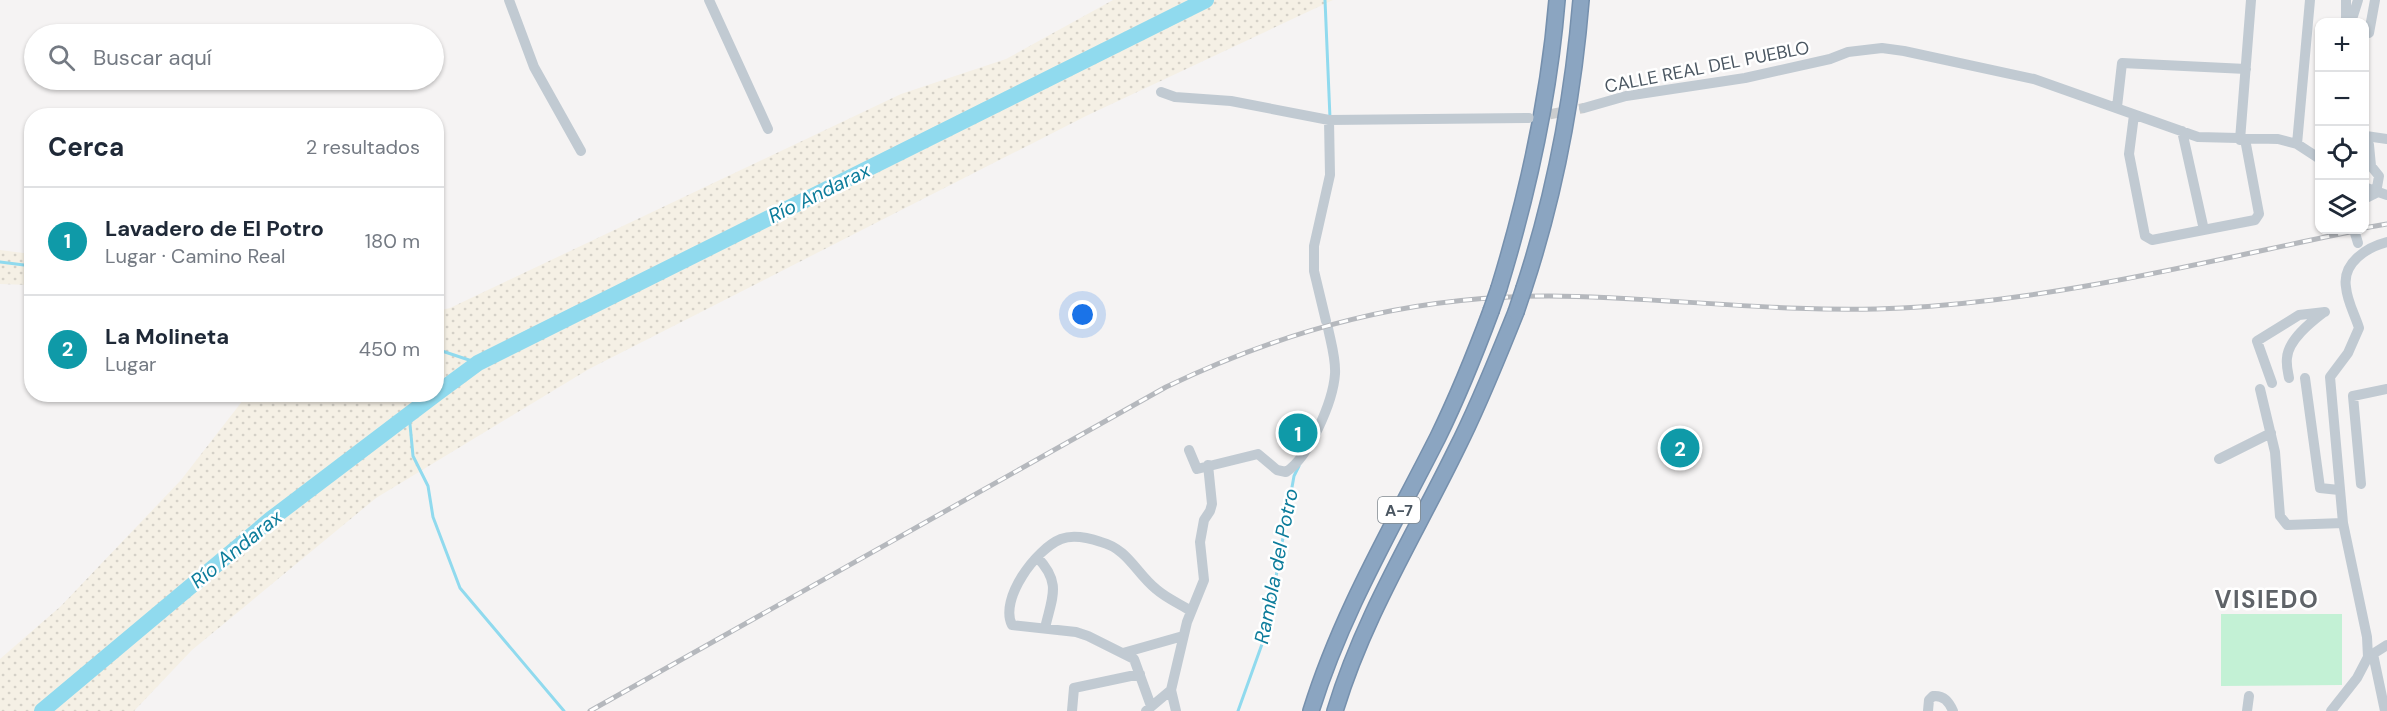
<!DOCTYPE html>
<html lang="es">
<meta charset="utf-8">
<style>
:root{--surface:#fff;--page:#f2f2f3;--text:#1f2937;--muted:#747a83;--line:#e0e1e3;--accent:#2563eb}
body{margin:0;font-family:"DM Sans",sans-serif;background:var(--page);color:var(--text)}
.controls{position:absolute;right:18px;top:18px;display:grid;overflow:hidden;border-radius:12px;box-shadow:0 2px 4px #0004}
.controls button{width:54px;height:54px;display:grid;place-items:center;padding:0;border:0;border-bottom:2px solid var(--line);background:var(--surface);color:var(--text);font:30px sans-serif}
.you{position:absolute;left:1083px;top:315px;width:21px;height:21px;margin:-15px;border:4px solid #fff;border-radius:50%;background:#1a73e8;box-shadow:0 0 0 9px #1a73e833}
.badge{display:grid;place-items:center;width:39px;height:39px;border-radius:50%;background:var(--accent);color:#fff;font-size:20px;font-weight:700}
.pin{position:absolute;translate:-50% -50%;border:3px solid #fff;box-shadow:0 2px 6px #0006}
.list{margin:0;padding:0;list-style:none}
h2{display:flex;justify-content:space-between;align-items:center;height:78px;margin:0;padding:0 24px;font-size:26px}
h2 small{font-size:20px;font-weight:400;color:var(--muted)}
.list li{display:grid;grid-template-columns:39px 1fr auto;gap:18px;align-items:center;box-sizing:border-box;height:108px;padding:0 24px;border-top:2px solid var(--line)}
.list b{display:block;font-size:22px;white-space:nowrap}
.list p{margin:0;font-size:20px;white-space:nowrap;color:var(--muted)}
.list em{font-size:20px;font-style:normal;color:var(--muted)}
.icon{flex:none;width:33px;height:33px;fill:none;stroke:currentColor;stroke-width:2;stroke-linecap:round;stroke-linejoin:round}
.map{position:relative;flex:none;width:2387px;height:711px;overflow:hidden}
.search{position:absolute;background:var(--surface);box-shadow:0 2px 4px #0004;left:24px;top:24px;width:420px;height:66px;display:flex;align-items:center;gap:15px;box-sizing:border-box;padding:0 21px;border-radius:33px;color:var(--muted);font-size:22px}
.panel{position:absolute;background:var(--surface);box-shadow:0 2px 4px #0004;left:24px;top:108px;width:420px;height:294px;border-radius:24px}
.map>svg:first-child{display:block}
.sand{fill:url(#sand-dots)}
.pitch{fill:#c3f1d5}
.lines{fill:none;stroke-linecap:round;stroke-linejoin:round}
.stream{stroke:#90daee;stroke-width:3}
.river{stroke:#90daee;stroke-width:16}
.minor-tunnel{stroke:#caccce;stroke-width:10;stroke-dasharray:10 5;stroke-linecap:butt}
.highway-casing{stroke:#7690ad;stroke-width:18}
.minor{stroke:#c1cad2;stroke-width:10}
.highway{stroke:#8ba5c1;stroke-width:15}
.rail-casing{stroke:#b5b8bd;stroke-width:5}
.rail{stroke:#fff;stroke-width:3;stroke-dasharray:9;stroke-linecap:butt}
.highway-bridge-casing{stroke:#7690ad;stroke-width:18;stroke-linecap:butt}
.minor-bridge{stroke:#c1cad2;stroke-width:10}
.highway-bridge{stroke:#8ba5c1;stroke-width:15}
.labels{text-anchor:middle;stroke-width:5;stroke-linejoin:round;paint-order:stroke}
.shield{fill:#fff;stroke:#808990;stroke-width:1.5}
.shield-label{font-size:16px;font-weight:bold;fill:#4a5661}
.street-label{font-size:18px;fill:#4a5661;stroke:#fff}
.water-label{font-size:20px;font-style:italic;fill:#0c7c9b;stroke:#fff}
.district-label{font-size:24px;font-weight:bold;letter-spacing:1.5px;fill:#5f6368;stroke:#fff}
</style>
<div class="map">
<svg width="2387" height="711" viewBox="0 0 2387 711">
<defs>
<pattern id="sand-dots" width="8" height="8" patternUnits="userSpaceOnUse" patternTransform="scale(1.5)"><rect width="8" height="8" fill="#f5f0e5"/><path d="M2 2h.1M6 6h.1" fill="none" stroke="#d4d0c7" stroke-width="1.8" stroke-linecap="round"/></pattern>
</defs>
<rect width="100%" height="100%" fill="#f5f3f3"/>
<!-- sand -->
<path class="sand" d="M1113,0H1333L1086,116L589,369L376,498L192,650L134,711H0V659L61,606L181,480L247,395L436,394L437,311L450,308L901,94L1006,59Z
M0,250L31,254V285L0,284Z"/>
<!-- pitch -->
<path class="pitch" d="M2221,614H2342V685L2221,686Z"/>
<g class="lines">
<!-- stream -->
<path class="stream" d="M1325,0L1330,118
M0,262L32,266
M436,349L478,363
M409,414L413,456L428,486L433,517L460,588L564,711
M1238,711L1266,633L1294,476L1299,466"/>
<!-- river -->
<path class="river" d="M436,394L478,363L1206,0
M42,711L271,519L436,394"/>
<!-- minor-tunnel -->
<path class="minor-tunnel" d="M1535,117L1584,108"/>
<defs>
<path id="highway" d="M1499,288C1528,193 1549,99 1557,0
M1524,288C1555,194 1573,98 1581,0
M1311,711C1341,614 1392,528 1438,437C1458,396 1475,354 1491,311
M1335,711C1363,618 1414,536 1456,450C1479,405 1497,359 1516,312"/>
</defs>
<!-- highway casing -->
<use href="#highway" class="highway-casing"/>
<!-- minor -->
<path class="minor" d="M509,0L534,67L581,151
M709,0L768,129
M2346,0V22
M2347,22L2353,16L2358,0
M2369,33L2375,0
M1161,92L1175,97L1231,101L1329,120L1529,118
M2117,107L2122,63L2246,69
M1584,108L1626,96L1745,78L1830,59L1848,52L1882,48L1904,51L2034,79L2198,137L2278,139L2297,144L2320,159
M2134,115L2129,154L2145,236L2152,240L2255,220L2259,214L2245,139
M2182,131L2204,230
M2364,135L2369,145L2371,166L2379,176L2376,193
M2366,136L2387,139
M2240,140L2251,0
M2297,144L2310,0
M2364,187L2387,195
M2364,199L2376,193
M1326,321L1314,271V246L1330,175L1329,120
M2289,378C2288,372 2286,365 2287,358C2288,340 2311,322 2324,312
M2305,378L2320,488L2339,490
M2272,383L2257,341L2299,315L2325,312
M2260,389L2275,452L2280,516L2287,525L2343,523
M1189,450L1197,469L1258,454L1277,470L1286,472C1309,457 1333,402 1335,374C1336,359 1331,343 1328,328
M2219,459L2271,433
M2361,484L2353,396L2387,389
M1037,557C1062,583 1052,597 1045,628
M1123,653L1183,636
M2373,654L2385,711
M2368,657L2387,645
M1171,690L1176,711
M1151,706L1134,659L1088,636L1076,632L1012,625C999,599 1036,549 1061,539C1074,534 1089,538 1101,542C1128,549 1136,573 1156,589C1166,598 1180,604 1191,611
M1072,711L1074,688L1140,674
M1146,711L1171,690L1187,622L1204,580L1200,542L1204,520L1210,511L1212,504L1208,465
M1928,711L1929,700L1933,696C1944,695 1949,702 1953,711
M2247,711L2249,696
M2331,711L2357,678L2368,657L2367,637L2343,523L2330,377L2348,353L2359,328C2355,315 2347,301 2346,287C2342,263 2367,247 2387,242"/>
<!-- highway -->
<use href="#highway" class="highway"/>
<defs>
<path id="rail" d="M2364,228L2387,224
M590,711L1166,387C1289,328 1412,296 1549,296C1667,297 1784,314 1902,308C2057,300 2208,261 2359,230"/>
</defs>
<!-- rail casing -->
<use href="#rail" class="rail-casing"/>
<!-- rail -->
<use href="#rail" class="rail"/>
<defs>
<path id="highway-bridge" d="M1491,311L1499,288
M1516,312L1524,288"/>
</defs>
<!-- highway-bridge casing -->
<use href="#highway-bridge" class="highway-bridge-casing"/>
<!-- minor-bridge -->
<path class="minor-bridge" d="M2354,230L2358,243"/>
<!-- highway-bridge -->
<use href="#highway-bridge" class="highway-bridge"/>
</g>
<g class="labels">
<!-- shield labels -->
<rect class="shield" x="1378" y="497" width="42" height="26" rx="4.5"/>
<g class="shield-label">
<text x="1399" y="516">A-7</text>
</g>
<!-- street labels -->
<g class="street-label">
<text transform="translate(1707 67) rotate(-11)" y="6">CALLE REAL DEL PUEBLO</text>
</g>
<!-- water labels -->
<g class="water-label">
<text transform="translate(819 193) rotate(-26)" y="7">Río Andarax</text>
<text transform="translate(236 549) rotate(-39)" y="7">Río Andarax</text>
<text transform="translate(1276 566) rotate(-79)" y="7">Rambla del Potro</text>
</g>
<!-- district labels -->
<g class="district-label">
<text x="2267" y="608">VISIEDO</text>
</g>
</g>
</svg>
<div class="controls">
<button>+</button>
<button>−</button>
<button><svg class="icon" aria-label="locate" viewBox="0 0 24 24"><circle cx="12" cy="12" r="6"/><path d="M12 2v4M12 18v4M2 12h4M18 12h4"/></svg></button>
<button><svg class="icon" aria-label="layers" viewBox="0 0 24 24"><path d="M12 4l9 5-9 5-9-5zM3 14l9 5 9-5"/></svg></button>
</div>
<div class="you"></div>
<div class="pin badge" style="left:1298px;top:433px;background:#0f9aa8">1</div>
<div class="pin badge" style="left:1680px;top:448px;background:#0f9aa8">2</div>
<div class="search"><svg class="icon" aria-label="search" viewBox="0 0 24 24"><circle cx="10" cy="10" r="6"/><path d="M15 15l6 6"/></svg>Buscar aquí</div>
<section class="panel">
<h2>Cerca<small>2 resultados</small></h2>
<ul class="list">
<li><span class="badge" style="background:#0f9aa8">1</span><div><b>Lavadero de El Potro</b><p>Lugar · Camino Real</p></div><em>180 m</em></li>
<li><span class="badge" style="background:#0f9aa8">2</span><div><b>La Molineta</b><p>Lugar</p></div><em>450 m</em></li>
</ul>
</section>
</div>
